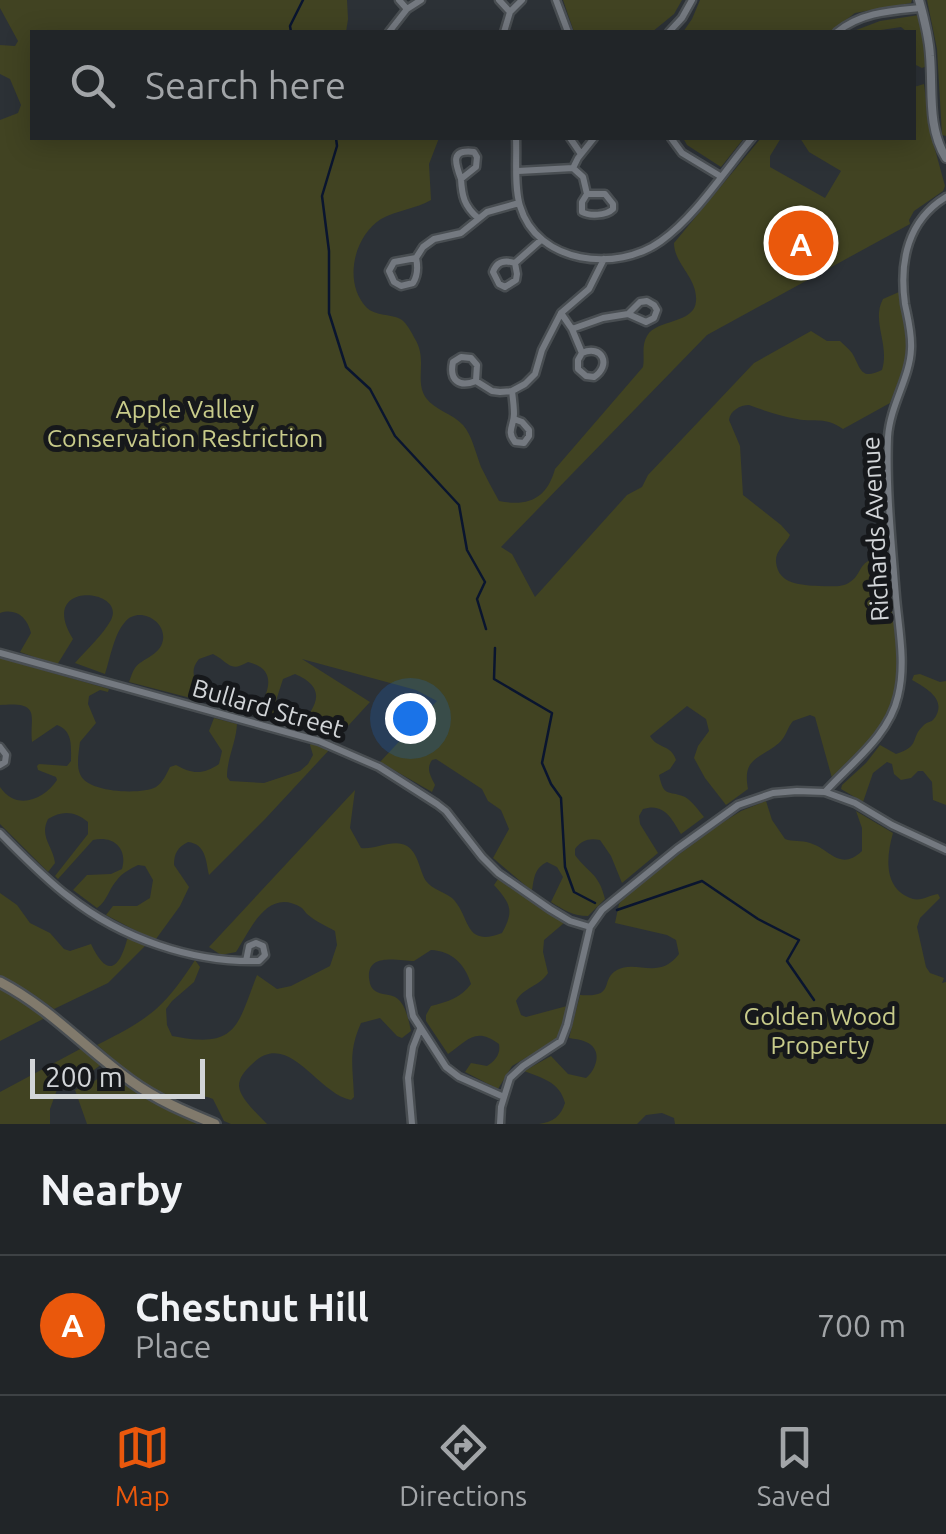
<!DOCTYPE html>
<style>
:root{--surface:#212528;--page:#2d3134;--text:#f1f3f6;--muted:#a2a5a8;--line:#3e4245;--accent:#ea580c}
body{margin:0;font-family:Ubuntu,sans-serif;background:var(--page);color:var(--text)}
.scale{position:absolute;left:30px;bottom:25px;width:175px;box-sizing:border-box;padding-left:10px;border:5px solid #d2d5d8;border-top:0;font-size:28px;line-height:35px;white-space:nowrap;color:#d2d5d8;-webkit-text-stroke:8px #16181b;paint-order:stroke}
.you{position:absolute;left:410px;top:718px;width:35px;height:35px;margin:-25px;border:8px solid #fff;border-radius:50%;background:#1a73e8;box-shadow:0 0 0 15px #1a73e833}
.badge{display:grid;place-items:center;width:65px;height:65px;border-radius:50%;background:var(--accent);color:#fff;font-size:32px;font-weight:700}
.pin{position:absolute;translate:-50% -50%;border:5px solid #fff;box-shadow:0 2px 10px #0006}
.list{margin:0;padding:0;list-style:none}
h2{display:flex;justify-content:space-between;align-items:center;height:130px;margin:0;padding:0 40px;font-size:42px}
h2 small{font-size:32px;font-weight:400;color:var(--muted)}
.list li{display:grid;grid-template-columns:65px 1fr auto;gap:30px;align-items:center;box-sizing:border-box;height:140px;padding:0 40px;border-top:2px solid var(--line)}
.list b{display:block;font-size:38px;white-space:nowrap}
.list p{margin:0;font-size:32px;white-space:nowrap;color:var(--muted)}
.list em{font-size:32px;font-style:normal;color:var(--muted)}
.icon{flex:none;width:55px;height:55px;fill:none;stroke:currentColor;stroke-width:2;stroke-linecap:round;stroke-linejoin:round}
.map{position:relative;flex:none;width:946px;height:1124px;overflow:hidden}
.search{position:absolute;background:var(--surface);box-shadow:0 5px 25px #0003;left:30px;right:30px;top:30px;height:110px;display:flex;align-items:center;gap:25px;box-sizing:border-box;padding:0 35px;border-radius:0px;color:var(--muted);font-size:38px}
.sheet{height:270px;background:var(--surface)}
nav{display:flex;justify-content:space-around;align-items:center;box-sizing:border-box;height:140px;border-top:2px solid var(--line);background:var(--surface);font-size:28px;color:var(--muted)}
nav a{display:grid;justify-items:center;gap:5px}
nav .on{color:var(--accent)}
.map>svg:first-child{display:block}
.green{fill:#414322}
.lines{fill:none;stroke-linecap:round;stroke-linejoin:round}
.stream{stroke:#0a152f;stroke-width:2.5}
.minor-casing{stroke:#494e52;stroke-width:11}
.tertiary-casing{stroke:#494e52;stroke-width:12}
.secondary-casing{stroke:#494e52;stroke-width:14}
.minor{stroke:#747980;stroke-width:6}
.tertiary{stroke:#747980;stroke-width:8}
.secondary{stroke:#817a6c;stroke-width:9}
.labels{text-anchor:middle;stroke-width:10;stroke-linejoin:round;paint-order:stroke}
.park-label{font-size:25px;fill:#c8cb8a;stroke:#16181b}
.street-label{font-size:25px;fill:#d2d5d8;stroke:#16181b}
</style>
<div class="map">
<svg width="946" height="1124" viewBox="0 0 946 1124">
<rect width="100%" height="100%" fill="#2c3136"/>
<!-- green -->
<path class="green" d="M0,0H347L348,19L346,32H32V138H439L429,164L431,200C416,209 397,210 381,219C354,236 343,282 366,307C376,317 391,313 402,320C407,324 412,333 415,339C428,360 414,381 426,398C435,410 453,414 463,425C472,435 476,454 481,467C487,479 493,490 499,501C529,507 547,498 555,469L643,367C645,357 641,346 647,336C656,319 695,324 696,301C698,278 674,264 674,243L761,138H781L770,156V167L825,198L841,171L809,152L800,138H914V87L924,84L930,131L945,186L943,191L914,211L909,220L910,224L707,335L501,547L512,554L535,597L627,495L642,487L648,475L754,363L811,331L827,341H840C844,345 849,349 852,353C861,368 860,381 882,370C890,345 871,321 883,299L899,292L907,336V359L890,403L843,429C824,416 817,423 797,419C780,416 765,411 749,405C740,405 730,411 729,420L740,446L743,495L781,525L790,535C785,545 775,551 776,562C778,585 802,585 819,586C829,586 842,588 850,582C860,576 859,565 870,560L888,568C892,604 902,649 897,684C891,721 860,755 832,778L815,717L810,715L793,721C787,728 786,737 779,743C760,759 742,757 748,789L726,805L705,778L694,758L698,746L709,731L706,719L687,706L650,736C657,749 671,744 676,760L670,769L659,775C664,798 668,790 685,797C692,801 699,811 704,817L681,834C672,819 664,802 643,809L639,816L640,824L658,853L622,883L611,856L600,840C589,838 582,840 575,849V855C588,873 599,873 605,899L588,916C573,916 564,910 551,902L563,877L557,867L547,862C534,868 534,879 532,891L493,858L509,829L501,810L488,801L482,789L436,759L432,760C426,769 430,775 435,785L432,792L380,762L437,701L416,690L302,659L370,702L336,739L298,727C317,707 328,688 295,674L283,679L275,704L274,721L253,716C267,697 281,670 248,662C229,673 229,662 213,654L199,659C186,674 200,684 202,701L129,682C131,677 132,672 135,668C142,658 160,656 163,640C166,620 138,606 125,622C114,634 110,659 105,674L75,663C86,650 103,635 111,620C127,588 36,580 73,639L57,665L20,652L31,633C27,617 16,608 0,613V120L18,113L21,105L10,79L0,74V45L15,46L18,41L0,8Z
M563,0H682L674,14L652,32H574Z
M700,0H912L911,3L855,13L830,32H683L692,19Z
M927,0H946V136L942,135L937,49Z
M919,15L927,66L922,68L914,64V32H907L901,27L868,32H851L880,21Z
M683,138H744L721,167L687,145Z
M0,658L109,689L108,692L100,690L89,696L88,704L96,723L80,742C79,751 76,765 80,774C87,793 141,795 156,787C163,782 166,775 170,767L176,765C192,774 203,775 219,764L222,751L209,731L214,718L237,724C236,743 227,758 227,777L230,781L264,783L300,771L308,764L313,755L310,745L312,742L330,749L266,818L209,875C206,861 206,844 188,842C178,847 174,853 174,865L189,887L180,906L156,939L146,936L106,915L113,906H137L150,898L153,880L145,866L138,865C130,869 122,873 117,880C108,890 108,900 97,908L73,890L87,875L111,874L122,869C128,848 113,835 93,840L58,879L55,876L88,834V822C75,811 62,810 48,819C39,837 53,846 55,863L48,872L0,824V787C16,811 44,800 57,780L56,777L38,770L37,766L39,764L67,766L71,761C71,746 73,731 57,725L32,742C29,717 43,701 0,705Z
M920,674L940,682L946,681V805L933,800L932,782L923,771H918L911,778L901,780L894,774L892,764L887,762L873,773L863,802L841,789L842,785L866,763L880,745L896,754C921,746 910,738 923,726C930,719 930,725 936,716C946,698 924,687 912,680L914,675Z
M355,790L350,828L361,848C375,850 394,838 407,846C419,854 419,870 426,881C433,890 443,891 452,898C471,916 463,948 502,933C515,910 510,903 494,885L498,879L564,923L544,940L543,952L548,973C540,986 524,987 516,1001L521,1015L526,1017L567,1006L559,1036L551,1043L512,1066L498,1089L465,1072L471,1063L487,1066C495,1061 501,1054 499,1044C475,1026 467,1041 448,1054L426,1021V1015L431,1006C447,1002 461,998 471,984C465,964 452,951 431,950L414,961C399,961 367,952 369,978C370,985 371,989 377,992C385,996 393,993 400,1001C406,1008 409,1021 411,1031L402,1038L397,1036L380,1018L361,1023C348,1052 353,1066 354,1097L351,1100C316,1093 288,1027 251,1065C245,1071 239,1077 239,1086C240,1099 258,1114 267,1124H231L224,1121L213,1099C196,1092 188,1100 172,1098C152,1094 114,1059 97,1045C148,1019 163,1010 195,960L200,967L194,982L172,1001L166,1009L167,1025L172,1036C237,1049 237,1027 257,975L277,989L291,986L330,966L337,945L335,931C326,926 315,921 307,914C305,912 304,910 302,908C267,886 250,931 236,952L221,955L209,947Z
M766,801L772,820L785,839C793,842 801,840 810,843C830,849 840,872 862,851V828L856,811L893,833C886,857 883,890 913,899C922,901 930,895 938,894L940,898L920,918L917,927L926,967L930,973L944,978L942,983L946,982V1124H675L674,1118L662,1113L646,1115L637,1124H539C553,1122 561,1116 565,1103C560,1082 542,1078 524,1071L551,1056L568,1074L586,1078C597,1069 603,1049 586,1042C580,1039 574,1039 569,1038L580,995C617,998 599,980 617,970C636,959 659,981 679,954L676,940L667,935L615,923L619,904L623,899L651,875L720,824L741,811Z
M0,893L17,905L30,923L50,933L64,949L70,951L91,944C108,980 120,968 128,936L146,945L108,983L54,1009L33,994L0,975Z
M0,989L19,999L45,1018L0,1041Z
M82,1048L102,1064L87,1075L58,1087L50,1109V1124H0V1092Z
M107,1069L151,1101L199,1124H87L75,1090L96,1080Z"/>
<g class="lines">
<!-- stream -->
<path class="stream" d="M291,32L290,26L303,0
M336,138L337,146L322,196L329,251V313L346,367L370,389L395,436L459,505L467,550L485,582L477,599L486,629
M495,648L494,679L552,713L542,763L551,784L561,798L565,867L574,892L595,903
M617,910L702,881L758,919L799,940L787,961L814,1000"/>
<defs>
<path id="minor" d="M499,0L510,12L504,32
M556,0L568,32
M407,9L421,0
M510,12L522,0
M389,32L407,9L399,0
M669,32L682,18L692,0
M837,32C862,12 891,11 921,8
M516,138C517,158 514,187 520,206C537,264 617,273 661,241C696,216 725,170 752,138
M570,138L581,154
M671,138L682,153L720,176
M573,168L578,158L594,138
M518,171L573,168L583,177L587,194L582,202V212C589,216 606,216 613,209V204L605,194H587
M461,179C455,163 450,149 474,152L477,157L476,167L461,179C462,196 464,206 478,218
M416,258C418,267 418,275 413,283L401,286L394,282L389,271L394,262L416,258L423,247L434,239L461,233L487,212L519,203
M515,263C505,260 497,261 493,272L499,284L505,287L516,280L517,274L515,263L541,240
M561,313L589,289L604,259
M582,353C602,344 612,365 594,377L586,376L578,369V360L582,353L572,329L603,318L628,314L640,302L647,301L654,305L657,310L654,318L646,322L628,314
M476,381L477,365L471,358L461,357L453,362C449,380 459,388 476,381L492,391L500,392L512,391L525,384L535,374L542,350L561,313L572,329
M512,391C513,399 514,407 514,414C514,426 506,431 515,442L524,443L529,436V430L522,422L514,419
M0,653L319,741L379,767L437,804L446,811L482,857L498,873L550,909L570,921L590,927
M0,747L6,755L5,762L0,765
M825,792C851,763 889,736 898,696C906,664 899,630 896,597C892,545 886,490 888,437C890,405 910,378 911,349C912,333 908,319 905,304C899,261 908,220 946,197
M0,833C22,855 44,878 69,897C121,938 192,963 259,961L265,955L263,946L256,943L249,946L246,961
M409,970V996L413,1016L446,1067L459,1077L504,1097
M412,1124L408,1078L413,1047L420,1029
M500,1124L501,1107L510,1078L523,1066L561,1041L567,1025L590,927L602,910L677,849L738,805L773,793L797,791L825,792L855,803L892,825L946,850"/>
<path id="tertiary" d="M919,0C924,18 929,37 930,56C933,90 927,127 946,158"/>
<path id="secondary" d="M0,982C50,1008 86,1049 131,1081C157,1100 186,1112 215,1124"/>
</defs>
<!-- minor casing -->
<use href="#minor" class="minor-casing"/>
<!-- tertiary casing -->
<use href="#tertiary" class="tertiary-casing"/>
<!-- secondary casing -->
<use href="#secondary" class="secondary-casing"/>
<!-- minor -->
<use href="#minor" class="minor"/>
<!-- tertiary -->
<use href="#tertiary" class="tertiary"/>
<!-- secondary -->
<use href="#secondary" class="secondary"/>
</g>
<g class="labels">
<!-- park labels -->
<g class="park-label">
<text x="185" y="418">Apple Valley<tspan x="185" dy="29">Conservation Restriction</tspan></text>
<text x="820" y="1025">Golden Wood<tspan x="820" dy="29">Property</tspan></text>
</g>
<!-- street labels -->
<g class="street-label">
<text transform="translate(875 529) rotate(-93)" y="9">Richards Avenue</text>
<text transform="translate(268 708) rotate(16)" y="9">Bullard Street</text>
</g>
</g>
</svg>
<div class="scale">200 m</div>
<div class="you"></div>
<div class="pin badge" style="left:801px;top:243px">A</div>
<div class="search"><svg class="icon" aria-label="search" viewBox="0 0 24 24"><circle cx="10" cy="10" r="6"/><path d="M15 15l6 6"/></svg>Search here</div>
</div>
<section class="sheet">
<h2>Nearby<small></small></h2>
<ul class="list">
<li><span class="badge">A</span><div><b>Chestnut Hill</b><p>Place</p></div><em>700 m</em></li>
</ul>
</section>
<nav>
<a class="on"><svg class="icon" aria-label="map" viewBox="0 0 24 24"><path d="M3 6l6-2 6 2 6-2v14l-6 2-6-2-6 2zM9 4v14M15 6v14"/></svg>Map</a>
<a><svg class="icon" aria-label="directions" viewBox="0 0 24 24"><path d="M12 3l9 9-9 9-9-9zM9 14v-3h6M13 9l2 2-2 2"/></svg>Directions</a>
<a><svg class="icon" aria-label="saved" viewBox="0 0 24 24"><path d="M7 4h10v16l-5-4-5 4z"/></svg>Saved</a>
</nav>
